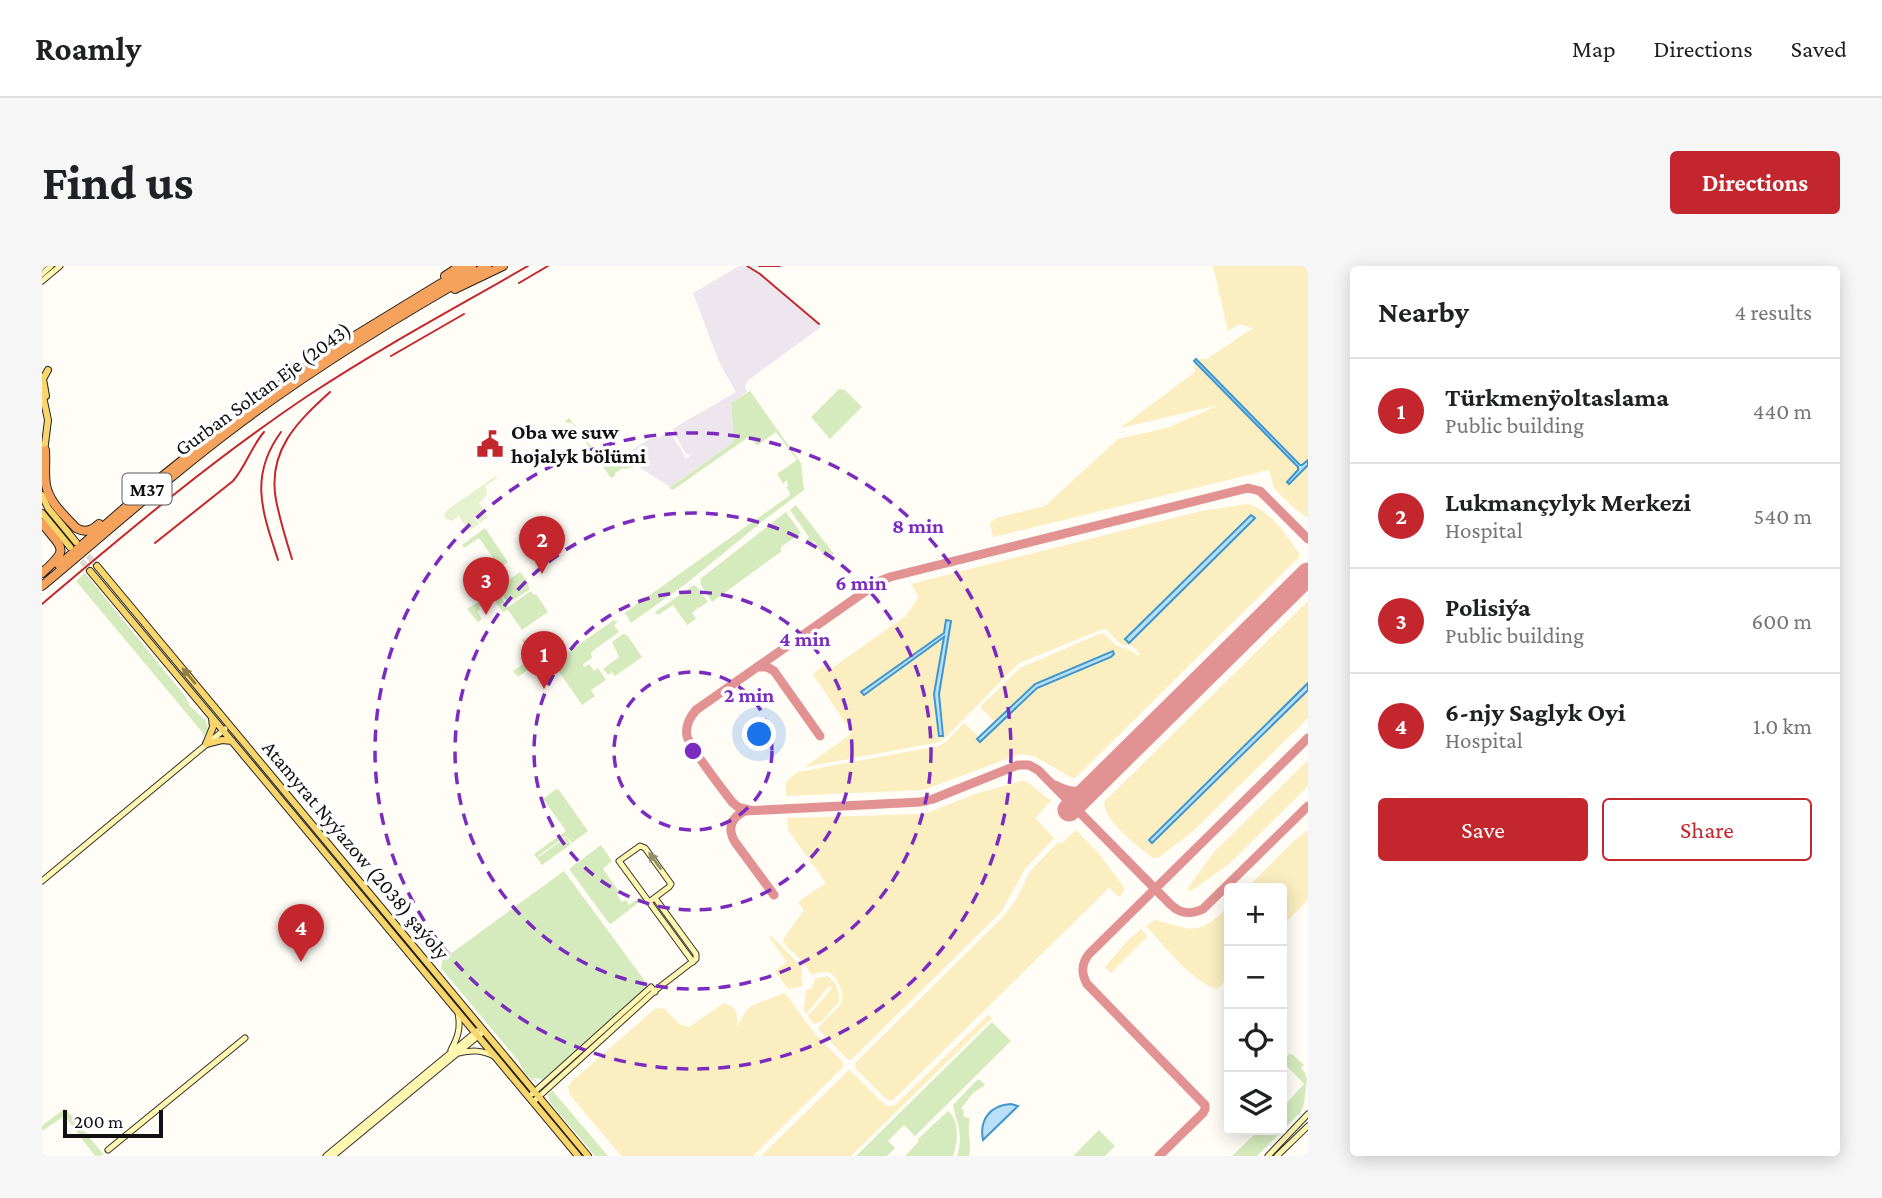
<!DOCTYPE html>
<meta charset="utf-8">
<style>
:root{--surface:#fff;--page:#f6f6f6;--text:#202124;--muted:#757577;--line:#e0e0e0;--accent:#c4262e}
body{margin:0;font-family:"Crimson Pro",serif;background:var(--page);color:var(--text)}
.controls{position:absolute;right:21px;bottom:21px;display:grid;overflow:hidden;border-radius:7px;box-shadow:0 4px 18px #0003}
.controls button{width:63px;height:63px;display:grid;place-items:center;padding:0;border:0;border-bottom:2px solid var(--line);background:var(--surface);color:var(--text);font:35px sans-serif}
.scale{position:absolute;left:21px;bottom:18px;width:100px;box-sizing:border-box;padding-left:7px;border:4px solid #111;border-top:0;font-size:19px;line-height:24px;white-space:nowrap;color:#111;-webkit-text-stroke:5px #fff;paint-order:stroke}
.you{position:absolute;left:718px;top:469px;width:24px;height:24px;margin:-18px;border:5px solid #fff;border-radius:50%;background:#1a73e8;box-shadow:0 0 0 10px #1a73e833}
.badge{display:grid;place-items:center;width:46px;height:46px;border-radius:50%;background:var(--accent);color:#fff;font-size:23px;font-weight:700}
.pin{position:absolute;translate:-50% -58px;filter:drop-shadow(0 2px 4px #0008)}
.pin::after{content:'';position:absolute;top:37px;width:24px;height:21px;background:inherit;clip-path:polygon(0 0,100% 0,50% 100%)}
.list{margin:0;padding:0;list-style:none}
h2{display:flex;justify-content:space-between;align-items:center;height:91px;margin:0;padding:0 28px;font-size:30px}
h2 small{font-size:23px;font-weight:400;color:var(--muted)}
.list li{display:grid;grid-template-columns:46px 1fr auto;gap:21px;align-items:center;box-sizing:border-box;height:105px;padding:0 28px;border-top:2px solid var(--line)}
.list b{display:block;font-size:26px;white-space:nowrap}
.list p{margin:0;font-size:23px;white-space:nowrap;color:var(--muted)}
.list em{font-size:23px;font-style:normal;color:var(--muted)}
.actions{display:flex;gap:14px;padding:21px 28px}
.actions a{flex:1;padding:16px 0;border:2px solid var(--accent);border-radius:7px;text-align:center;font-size:24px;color:var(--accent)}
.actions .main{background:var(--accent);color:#fff}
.icon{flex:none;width:38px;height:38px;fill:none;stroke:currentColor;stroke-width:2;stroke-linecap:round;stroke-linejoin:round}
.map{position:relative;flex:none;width:1266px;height:890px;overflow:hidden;border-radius:7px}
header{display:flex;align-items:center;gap:42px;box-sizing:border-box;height:98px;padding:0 35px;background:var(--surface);border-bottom:2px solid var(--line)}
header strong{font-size:33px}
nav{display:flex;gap:38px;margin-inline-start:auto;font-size:24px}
.intro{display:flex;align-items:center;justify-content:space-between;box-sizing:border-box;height:168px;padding:0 42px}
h1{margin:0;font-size:49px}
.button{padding:18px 32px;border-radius:7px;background:var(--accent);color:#fff;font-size:24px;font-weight:700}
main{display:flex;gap:42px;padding:0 42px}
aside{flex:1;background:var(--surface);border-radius:7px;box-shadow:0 4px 18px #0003}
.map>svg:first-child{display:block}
.industrial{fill:#eee6ef}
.green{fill:#d5ebbd}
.sand{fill:#fbeec1;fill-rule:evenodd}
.pitch{fill:#e6f2cf}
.water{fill:#b9e0f7;stroke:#3f96cf;stroke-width:2}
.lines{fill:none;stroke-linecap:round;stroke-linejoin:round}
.taxiway{stroke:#e29292;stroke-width:9}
.runway{stroke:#e29292;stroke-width:23}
.primary-tunnel{stroke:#dbdad3;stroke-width:6;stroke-dasharray:6 3;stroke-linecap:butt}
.secondary-casing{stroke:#333;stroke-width:7}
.primary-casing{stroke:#222;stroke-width:8}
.highway-casing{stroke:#222;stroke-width:10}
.secondary{stroke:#fff6b0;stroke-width:5}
.primary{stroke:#f9d66b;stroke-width:6}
.highway{stroke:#f5a25d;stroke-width:8}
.rail{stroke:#c4262e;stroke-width:2}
.oneway{fill:#917d42}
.oneway2{fill:#948f68}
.ring{fill:none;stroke:#7b2cbf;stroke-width:3.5;stroke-dasharray:12 9}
.labels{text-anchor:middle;stroke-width:7;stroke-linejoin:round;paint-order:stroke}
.shield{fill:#fff;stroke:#585858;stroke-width:2}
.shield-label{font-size:19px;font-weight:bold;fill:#111}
.street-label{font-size:21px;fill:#111;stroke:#fff}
.poi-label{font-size:21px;font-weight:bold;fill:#111;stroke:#fff;text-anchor:start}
.centre{fill:#7b2cbf;stroke:#fff;stroke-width:3.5}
.ring-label{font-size:21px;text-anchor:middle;font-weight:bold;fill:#7b2cbf;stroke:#fff;stroke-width:7;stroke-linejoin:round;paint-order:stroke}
</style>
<header>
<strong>Roamly</strong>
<nav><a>Map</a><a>Directions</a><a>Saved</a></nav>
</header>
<div class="intro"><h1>Find us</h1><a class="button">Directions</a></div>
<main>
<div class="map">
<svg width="1266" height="890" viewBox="0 0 1266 890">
<rect width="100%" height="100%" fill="#fffdf5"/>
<!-- industrial -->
<path class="industrial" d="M697,0H702L718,9L779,61L705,115L703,121L705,126L689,137L692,176L628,221L597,201L600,196L587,186L609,172L618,171L627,165L639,183L643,192L647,191L648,189L644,188L630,163L694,126L677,96L651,27Z"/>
<!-- green -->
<path class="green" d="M797,123L803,124L820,141L788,173L769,151Z
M708,125L759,197L762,224L722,254L645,317L589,357L584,348H581L747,230L748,227L744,221L746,220L745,215H743L742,219L735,208L755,194L734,166L715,180L709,172H705L631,224L627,222L692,176L689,137Z
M527,152L553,185L560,181L592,201L583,203L581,202L573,207V210L569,212L530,157L522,156Z
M754,239L792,288L784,293L772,275L768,277L765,273L767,271L748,244Z
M744,246L759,267L739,281V286L733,290L670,336L659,319L658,313Z
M443,262L466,296L446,310L450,317L448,319L432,296L434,294L442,305L443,303L435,293L439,291L446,302L454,296L437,272L422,282L420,279Z
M478,306L487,318L486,320L488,323L466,338L455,322Z
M43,307L143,430L148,440L164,455L166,463L161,471V467L34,315Z
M652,319L655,321L666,336L657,342L655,341V343L650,347L654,353L645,359L631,339L616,349L613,346Z
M454,325L466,341L489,325L492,329L494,328L506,346L480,364L466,344L461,346L452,334L446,338L448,342L446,343L443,339L437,341L438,343L435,345L440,353L436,356L425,343L439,334L440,335Z
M572,354L576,356L572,359L577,366L552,384L549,387L550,392L541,398L542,401L547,398L552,405L556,402L564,414L549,424L553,430L540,439L513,400L500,409L492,399L476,411L471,405L491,391L480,374L482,373L501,399L506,400Z
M581,368L585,369L600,391L573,410L570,406L566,409L561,403L577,391L570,376Z
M514,523L517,524L546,565L530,577L524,570L496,590L497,591L524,571L529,578L500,599L492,588L524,565L501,533Z
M559,579L570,595L561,603L578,627L575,629L580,636L584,634L587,639L598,631L601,633L569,658L566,656L527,603Z
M522,605L606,719L564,758L575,751L499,816V813L490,812L497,816C488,815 480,805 478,797L399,702L400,694Z
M950,756L969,775L873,870L862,859L846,875L853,882L845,890H814Z
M1247,788L1251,789L1262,799L1259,802L1263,807L1265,813L1262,838L1259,846L1215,890H1190L1217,864H1240L1241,841L1262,818L1240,795Z
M935,814H938L943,819L930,828L919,843L922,844L921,850L928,853C924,866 931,879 927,890H915C922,868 915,859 911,839Z
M510,824L566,890H553L507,835L506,829Z
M23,842L62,889L53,890L25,853L21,851L0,865V860Z
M906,845C918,855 916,876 911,890H863L877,875L876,873Z
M1057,864L1073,880L1063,890H1031Z"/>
<!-- sand -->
<path class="sand" d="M1171,0H1266V194L1260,199H1258L1154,93H1165L1211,62L1197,58L1186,65Z
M1152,95L1256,201V203L1245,216L1246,218L1266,199V252L1251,241L1232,222L1227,204L951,271L948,257L954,252L1003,240L1076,173L1125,162L1177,139L1078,162L1153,106Z
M1206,238C1229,245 1244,269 1257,287V291L1032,513L992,490L978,488L881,524L744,530V516L756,506L897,480L904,476L922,457L936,470L952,455L938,441L978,402L1060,367C1066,370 1068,374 1074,379C1082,384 1087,381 1096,390L1098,388L1090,380L1078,378L1065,364L1061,363L977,397L905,470L897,476L763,501L810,467L771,408L783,399L787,404L864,350L877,331L869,318L1159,245ZM904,355H908L897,428L900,454L898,470L896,402L902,370L822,429L819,426L902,366ZM1071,386L1072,388L1069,391L995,422L939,476L936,473L987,423L995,417Z
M1266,335V417L1107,573L1110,577L1266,424V452L1150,566L1116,592H1111C1097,581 1062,556 1062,536Z
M1266,494V520L1187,598L1149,625H1146V622L1172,586Z
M980,515L985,516L1009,535L993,552L1012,572L983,603L959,646L809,794L805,793L776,763C788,743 812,742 794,713C788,703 779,706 770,709L759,694L741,677L742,672L762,644L756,636L784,617L746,564L745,552L883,548L933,528Z
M1034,564L1057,588L1081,620L1082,625L1077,631L1067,622L852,833L849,835L844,833L814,803L813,797L961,651L975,632L988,605L1016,576L1019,578Z
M1266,564V634L1240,660V622H1205L1252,575Z
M1187,640V711L1175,723C1152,718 1121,678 1104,660L1113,654C1152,664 1156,671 1187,640Z
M1099,663L1105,669L1104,672L1069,707L1063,701L1084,676Z
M729,670L760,701L759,710L761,720L746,723L733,705L745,696L727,671Z
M785,710C793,714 799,727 797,736L779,756L772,758L766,750L790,722L787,720L764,748L762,743L764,724L769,723L773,715L772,713Z
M743,727L773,768L800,795L801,801L711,890H579L528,829L526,821L529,816L614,742L623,743L637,758L647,761L682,737L692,742L695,749V760L702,748L709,740Z
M946,749L950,752L809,890H719L806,805H809L843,839L847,840L853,839Z"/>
<!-- pitch -->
<path class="pitch" d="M454,210L455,212L443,220C448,229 443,231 437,237L446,251L438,257L427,243L437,258L427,265L417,250L410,255L404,253L402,248L405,244Z"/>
<!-- water -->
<path class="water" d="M1154,93L1258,199H1260L1266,194V199L1247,218L1245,216L1256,204V201L1152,95Z
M1209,249L1213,252L1087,377L1083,373Z
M904,354L909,355L897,428L901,470H897L892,428L902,371L822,429L819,426L902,367Z
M1071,385L1072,388L1069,391L995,422L938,476L935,473L993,418Z
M1266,417V424L1110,577L1107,574Z
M969,838L976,840L941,874C937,854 948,839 969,838Z"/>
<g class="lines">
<!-- taxiway -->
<path class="taxiway" d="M716,401H725L732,405L778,470
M1013,519C1027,527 1038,527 1052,520
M708,544L696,541L690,536C681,524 648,482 645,470C643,460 648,451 654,444L838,315L848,311L1206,222L1218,225L1266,273
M732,629L693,576C685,563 689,551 703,545L879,536L891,533L976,499H987L996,504L1128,638C1138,648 1148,649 1161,643L1266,540
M1117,890L1161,847L1163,843V839L1045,718C1039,707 1039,698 1047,688L1266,472"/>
<!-- runway -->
<path class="runway" d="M1027,544L1266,308"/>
<!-- primary-tunnel -->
<path class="primary-tunnel" d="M40,283L55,300
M34,288L48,305"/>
<defs>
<path id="secondary" d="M0,8L9,0
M0,15L18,0
M0,615L183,463
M607,636L627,621L629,618L603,582L598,580L577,595L651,696
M409,784C416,771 419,762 416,747
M417,787C431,784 439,784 452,790
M490,828L609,721L613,726
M491,836L615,723L654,693V688L613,632
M66,884L203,772
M284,890L435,765
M291,890L441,766
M1226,890L1266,848
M1235,890L1266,860"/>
<path id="primary" d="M0,126L6,154L2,186
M4,130L1,113L6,104
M0,229L6,242L34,276
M0,247L28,281
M55,300L546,890
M48,305L536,890
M164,478L171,461L170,452
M164,478L180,474L190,475"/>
<path id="highway" d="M403,10L418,0
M413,23L461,0
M3,184C4,195 2,207 4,219C7,236 22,249 34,262C43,267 49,265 57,258
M0,257C21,284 28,282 0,307
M17,299L107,221L212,137L298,79L398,18L430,0
M0,320C67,264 132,206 202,154C279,97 361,47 445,0"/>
</defs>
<!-- secondary casing -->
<use href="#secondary" class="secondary-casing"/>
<!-- primary casing -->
<use href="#primary" class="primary-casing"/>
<!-- highway casing -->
<use href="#highway" class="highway-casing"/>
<!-- secondary -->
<use href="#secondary" class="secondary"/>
<!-- primary -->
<use href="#primary" class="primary"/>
<!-- highway -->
<use href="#highway" class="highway"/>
<!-- rail -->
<path class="rail" d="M705,0L718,8L777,58
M717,0H738
M477,17L506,0
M349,90L422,48
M113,277L191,215C204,200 209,181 222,166
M250,293C244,274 238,254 234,234C225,185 255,156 288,126
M236,294C221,247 206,211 239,166
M0,338C86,265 173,192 267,129C338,82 413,42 486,0"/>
</g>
<!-- one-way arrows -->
<defs><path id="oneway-solid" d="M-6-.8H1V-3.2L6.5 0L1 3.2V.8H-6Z" transform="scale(1.75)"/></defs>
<use class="oneway" href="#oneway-solid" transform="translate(147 410) rotate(-130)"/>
<use class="oneway2" href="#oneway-solid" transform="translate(613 595) rotate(-126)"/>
<!-- distance rings -->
<g class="ring">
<circle cx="651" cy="485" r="79"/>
<circle cx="651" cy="485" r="159"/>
<circle cx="651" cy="485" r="238"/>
<circle cx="651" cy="485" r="318"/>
</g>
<!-- icons -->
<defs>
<symbol id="civic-bare" viewBox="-9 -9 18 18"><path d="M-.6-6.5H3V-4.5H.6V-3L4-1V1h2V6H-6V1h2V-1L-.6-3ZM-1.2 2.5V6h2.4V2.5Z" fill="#c4262e" stroke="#fff" stroke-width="2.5" paint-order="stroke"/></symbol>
</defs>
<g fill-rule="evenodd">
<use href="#civic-bare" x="429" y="159" width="38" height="38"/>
</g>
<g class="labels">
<!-- shield labels -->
<rect class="shield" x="80.5" y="207.5" width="49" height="31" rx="5"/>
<g class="shield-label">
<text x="105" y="230">M37</text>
</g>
<!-- street labels -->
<g class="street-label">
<text transform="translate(221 123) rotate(-36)" y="7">Gurban Soltan Eje (2043)</text>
<text transform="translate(314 584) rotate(50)" y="7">Atamyrat Nyýazow (2038) şaýoly</text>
</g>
<!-- poi labels -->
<g class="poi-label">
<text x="469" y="173">Oba we suw<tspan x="469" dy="24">hojalyk bölümi</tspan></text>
</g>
</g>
<circle cx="651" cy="485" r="10" class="centre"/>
<g class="ring-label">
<text x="876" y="267">8 min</text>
<text x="819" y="324">6 min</text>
<text x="763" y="380">4 min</text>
<text x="707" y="436">2 min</text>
</g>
</svg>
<div class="controls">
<button>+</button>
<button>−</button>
<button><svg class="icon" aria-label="locate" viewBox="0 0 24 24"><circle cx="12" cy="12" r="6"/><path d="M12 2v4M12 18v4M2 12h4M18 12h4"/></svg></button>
<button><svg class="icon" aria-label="layers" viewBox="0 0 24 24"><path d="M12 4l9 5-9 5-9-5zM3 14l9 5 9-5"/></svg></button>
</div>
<div class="scale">200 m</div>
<div class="you"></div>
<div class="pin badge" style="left:502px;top:423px">1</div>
<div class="pin badge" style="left:500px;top:308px">2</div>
<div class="pin badge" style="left:444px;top:349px">3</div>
<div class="pin badge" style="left:259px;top:696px">4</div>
</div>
<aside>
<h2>Nearby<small>4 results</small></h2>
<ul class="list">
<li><span class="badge">1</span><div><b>Türkmenÿoltaslama</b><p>Public building</p></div><em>440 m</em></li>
<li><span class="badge">2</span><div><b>Lukmançylyk Merkezi</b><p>Hospital</p></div><em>540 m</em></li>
<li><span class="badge">3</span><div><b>Polisiýa</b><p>Public building</p></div><em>600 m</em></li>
<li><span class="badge">4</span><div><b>6-njy Saglyk Oyi</b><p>Hospital</p></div><em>1.0 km</em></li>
</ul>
<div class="actions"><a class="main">Save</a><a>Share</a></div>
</aside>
</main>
